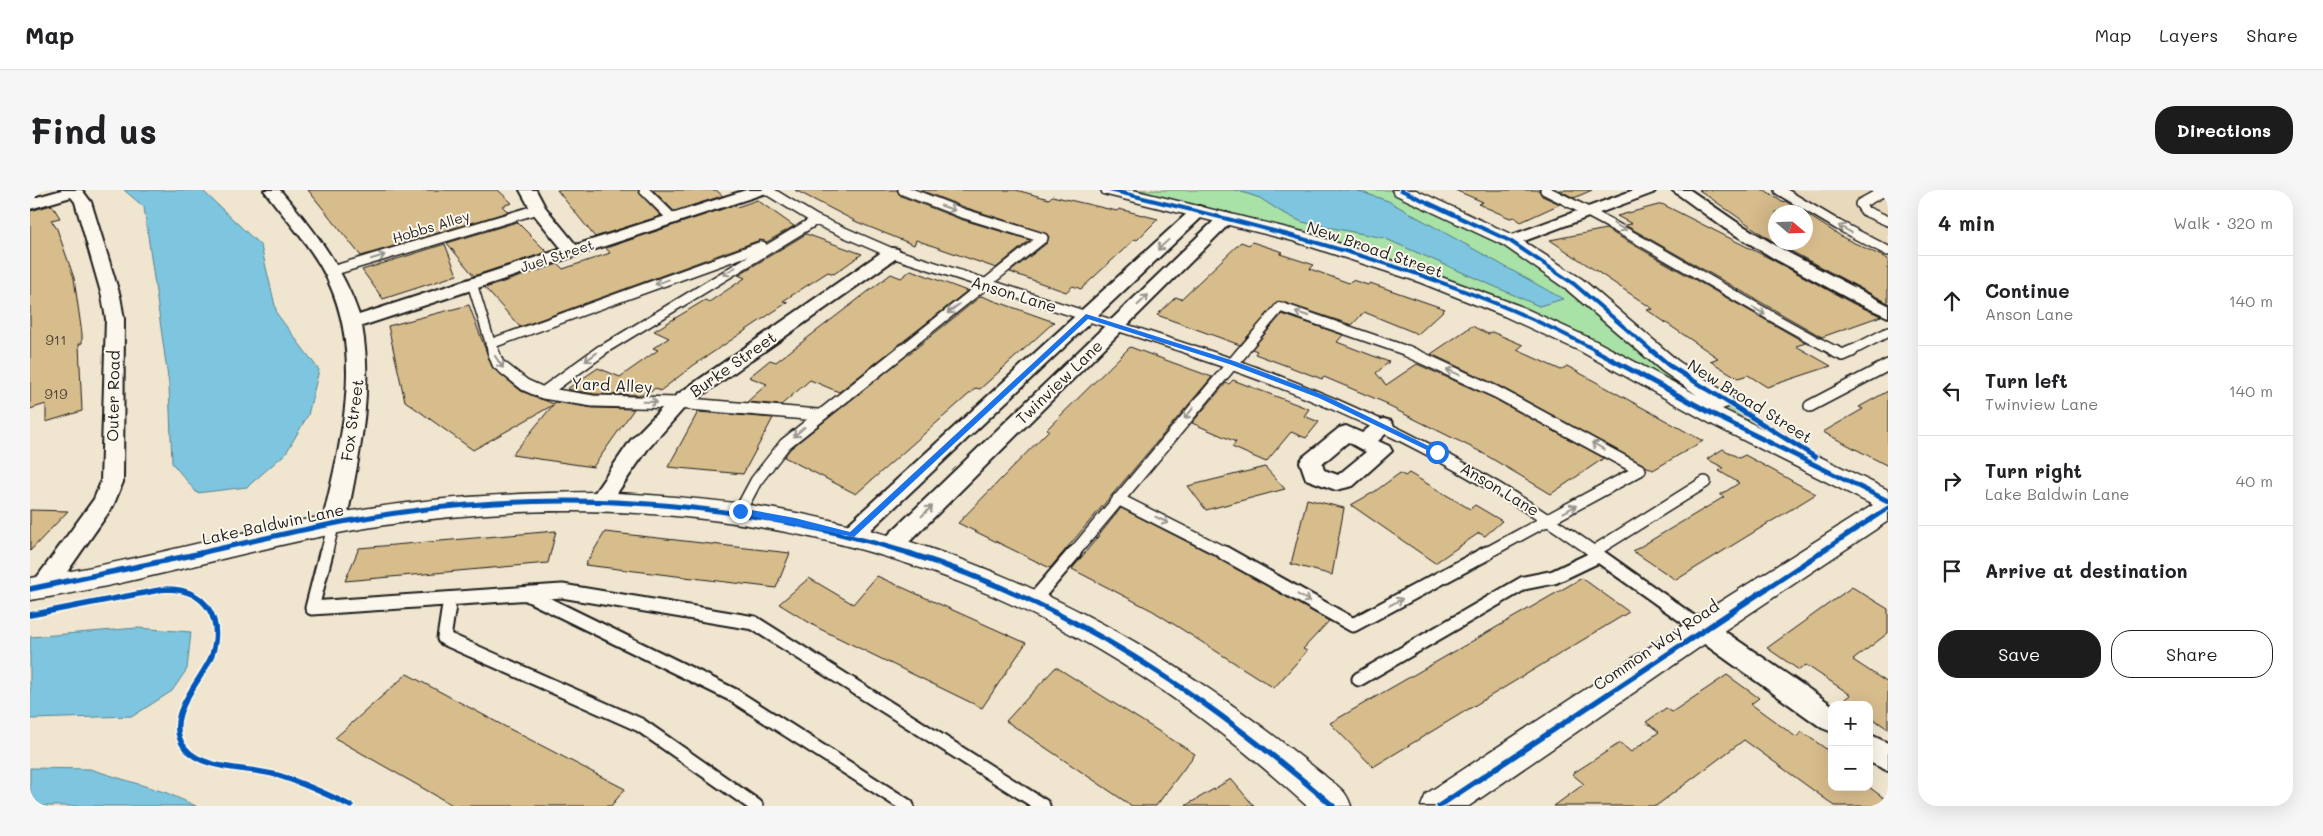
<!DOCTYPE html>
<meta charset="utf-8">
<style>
:root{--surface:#fff;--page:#f6f6f6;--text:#202124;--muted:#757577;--line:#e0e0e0;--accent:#1c1c1c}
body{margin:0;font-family:Mali,sans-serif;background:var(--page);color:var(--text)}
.controls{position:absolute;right:15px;bottom:15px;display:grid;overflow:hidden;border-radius:10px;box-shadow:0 5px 20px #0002}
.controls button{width:45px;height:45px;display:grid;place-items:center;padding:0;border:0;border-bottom:1px solid var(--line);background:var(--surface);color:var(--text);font:25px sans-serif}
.compass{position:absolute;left:1738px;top:15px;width:45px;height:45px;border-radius:50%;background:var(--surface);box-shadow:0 5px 20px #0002;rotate:109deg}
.stop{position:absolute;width:15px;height:15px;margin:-11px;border:4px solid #1a73e8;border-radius:50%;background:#fff}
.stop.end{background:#1a73e8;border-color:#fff;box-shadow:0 1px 5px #0008}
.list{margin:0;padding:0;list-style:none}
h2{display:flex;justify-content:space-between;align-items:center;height:65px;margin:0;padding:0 20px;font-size:21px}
h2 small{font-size:16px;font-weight:400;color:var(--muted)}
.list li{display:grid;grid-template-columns:32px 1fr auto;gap:15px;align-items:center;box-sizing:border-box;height:90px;padding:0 20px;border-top:1px solid var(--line)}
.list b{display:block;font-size:19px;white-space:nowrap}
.list p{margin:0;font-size:16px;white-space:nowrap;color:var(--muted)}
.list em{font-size:16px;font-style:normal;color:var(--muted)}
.actions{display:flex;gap:10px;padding:15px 20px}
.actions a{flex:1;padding:11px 0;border:1px solid var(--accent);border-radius:20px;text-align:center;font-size:18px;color:var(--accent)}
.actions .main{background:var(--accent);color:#fff}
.icon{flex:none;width:28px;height:28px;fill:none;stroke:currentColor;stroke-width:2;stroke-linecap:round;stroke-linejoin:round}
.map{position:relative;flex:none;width:1858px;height:616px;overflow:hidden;border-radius:20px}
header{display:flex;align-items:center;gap:30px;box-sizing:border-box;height:70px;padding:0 25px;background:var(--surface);border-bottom:1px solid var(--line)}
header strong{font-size:24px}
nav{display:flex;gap:28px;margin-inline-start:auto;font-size:18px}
.intro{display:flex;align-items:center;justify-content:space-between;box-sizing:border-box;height:120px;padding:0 30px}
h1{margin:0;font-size:35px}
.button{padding:12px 22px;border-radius:20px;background:var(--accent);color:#fff;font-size:18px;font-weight:700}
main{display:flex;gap:30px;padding:0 30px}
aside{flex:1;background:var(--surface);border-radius:20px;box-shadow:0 5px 20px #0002}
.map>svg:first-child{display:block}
.built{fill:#e8d9bb}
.green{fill:#a9e2a6;stroke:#627f61}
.water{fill:#7ec6df;stroke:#578291}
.building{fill:#d7bc8c;stroke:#1c1c1c}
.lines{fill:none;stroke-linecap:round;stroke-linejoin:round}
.lane-far2-casing{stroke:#1c1c1c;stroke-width:12}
.lane-far1-casing{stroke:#1c1c1c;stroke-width:14}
.lane-casing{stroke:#1c1c1c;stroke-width:17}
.street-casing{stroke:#1c1c1c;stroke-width:4}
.secondary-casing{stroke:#1c1c1c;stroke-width:3}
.lane-far2{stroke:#fbf7ec;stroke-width:9}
.lane-far1{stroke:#fbf7ec;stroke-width:11}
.lane{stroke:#fbf7ec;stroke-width:13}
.street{fill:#fbf7ec;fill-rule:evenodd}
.secondary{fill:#fbf7ec;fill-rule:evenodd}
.cycleway-far2-casing{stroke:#fbf7ec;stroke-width:6}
.cycleway-far1-casing{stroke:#fbf7ec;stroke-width:8}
.cycleway-casing{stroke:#fbf7ec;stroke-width:9}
.cycleway-far2{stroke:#0057b8;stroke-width:4}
.cycleway-far1{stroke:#0057b8;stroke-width:5}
.cycleway{stroke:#0057b8;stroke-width:5.5}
.oneway{stroke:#97948e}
.route{fill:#1a73e8}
.labels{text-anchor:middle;stroke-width:4;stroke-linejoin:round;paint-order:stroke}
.far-street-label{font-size:14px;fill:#1c1c1c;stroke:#fbf7ec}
.number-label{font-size:14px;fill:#4b4438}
.street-label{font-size:16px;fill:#1c1c1c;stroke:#fbf7ec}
</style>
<header>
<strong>Map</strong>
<nav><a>Map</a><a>Layers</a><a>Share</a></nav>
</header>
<div class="intro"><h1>Find us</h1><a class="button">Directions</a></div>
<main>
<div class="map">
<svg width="1858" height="616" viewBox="0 0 1858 616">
<rect width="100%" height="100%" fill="#f0e5cf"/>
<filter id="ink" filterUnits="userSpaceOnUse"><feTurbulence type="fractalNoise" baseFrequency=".02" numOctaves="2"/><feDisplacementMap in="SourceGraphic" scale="10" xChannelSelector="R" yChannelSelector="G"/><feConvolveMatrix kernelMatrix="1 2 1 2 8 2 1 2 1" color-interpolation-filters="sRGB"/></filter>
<g filter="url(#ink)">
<!-- built -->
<path class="built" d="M1760,0H1858V55L1772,8Z"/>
<!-- green -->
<path class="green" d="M1092,0H1206L1230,8L1250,21L1272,32L1354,48L1509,116L1532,109L1358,11L1325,0H1365L1428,27L1525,84L1639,181L1806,284L1413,91Z"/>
<!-- water -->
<path class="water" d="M94,0H172L231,56L247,124L289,180L278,225L256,263L217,297L167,303L142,273L139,195L114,17Z
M1206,0H1325L1358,11L1533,109L1509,116L1354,48L1272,32L1250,21L1230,8Z
M107,438L161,442L157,479L142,501L103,526L0,529V447Z
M0,578L60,579L137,603L166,616H0Z"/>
<!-- building -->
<path class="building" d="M278,0H468L482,13L472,16L478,22L331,66Z
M527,0H608L610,4L631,26L565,47Z
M623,0H686L693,6L644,21Z
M765,0H867L871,6L930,29L1000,50L966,78L886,50L884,55L827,32Z
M890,0H986L1019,9L1022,6L1087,21L1089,19L1128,29L1107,50L1105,49L1051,99L1043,96L1036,102L980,82L1017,53L1019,47L1017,44L934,17Z
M1425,0H1509L1512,6L1530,14L1491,32L1484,27L1480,28L1448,14L1453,12Z
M1529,0H1562L1544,8Z
M1669,0H1735L1752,12L1755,11L1773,22H1746V52H1776V24L1814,48L1858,69V113L1742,51Z
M727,10L764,36L737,52L730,50L490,137L455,98L528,74L533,79L580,63L576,58L704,15L707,17Z
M1632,14L1741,69L1824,114L1851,126L1792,147L1595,35L1602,34L1587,26Z
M22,15L30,28L21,30L27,39L44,88L52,144V153L49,154L52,221L16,232V214L0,219V21Z
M487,32L517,62L444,86L417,53Z
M1576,39L1776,153L1766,156L1801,176L1737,197L1718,185L1708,188L1680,171L1688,168L1617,120L1623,119L1520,50Z
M776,44L832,64L804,84L798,82L753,111L758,112L664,175L630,201L625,198L621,202L617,201L614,205L564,204L537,199L568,178L590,187L628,160L623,158L639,148L624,141L675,110L679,112L715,88L708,85Z
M1211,52L1219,55L1222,52L1253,62L1250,64L1284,75L1280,79L1319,93L1322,90L1338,95L1340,93L1415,119L1388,144L1334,122L1322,135L1249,111L1210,155L1127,125L1146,107L1151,109Z
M415,54L427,85L353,109L332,80Z
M881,80L937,101L809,202L780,190L751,215L717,212L737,194L719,187L740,170L746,172L861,84L871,88Z
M951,106L1024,132L950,199L946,198L826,304L754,267L760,259Z
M439,115L462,177L491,201L524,214L525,212L563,218L604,219L563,277L482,265L523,215L443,260L375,211L358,136Z
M1252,124L1313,145L1307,152L1359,172L1346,183L1356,195L1387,174L1463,208L1574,268L1521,304L1449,261L1356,215L1358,214L1294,187L1292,189L1225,164L1227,161L1222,159Z
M1442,136L1458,144L1462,142L1493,155L1487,160L1531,180L1537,176L1673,251L1623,280L1469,196L1401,164Z
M1100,157L1182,187L1020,378L928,333L1019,240L1017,239Z
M1203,190L1279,219L1274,226L1289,232L1276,248L1261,242L1236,272L1202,257L1206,252L1162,233L1196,193L1199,194Z
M1858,201V276L1793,242L1833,219L1829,217Z
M668,222L743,228L713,284L638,277Z
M1693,259L1709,268L1715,265L1786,304L1646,390L1603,361L1694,307L1690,305L1709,293L1689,281L1694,278L1677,269Z
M1235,277L1255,299L1176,320L1158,296Z
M1370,283L1375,286L1379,283L1440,319L1445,315L1472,331L1455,346L1449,343L1405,373L1321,315L1344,302Z
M1277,309L1314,318L1302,385L1261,374Z
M1091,318L1187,367L1299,431L1273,459L1277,461L1244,498L1123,421L1042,379Z
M0,320L38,321L0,361Z
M526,341L518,373L315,391L329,358Z
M575,342L760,363L746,398L555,375Z
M847,386L996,453L952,518L788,438L749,414L779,388L823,414Z
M1552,388L1599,422L1343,577L1300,533Z
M1822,397L1858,419V443L1823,470L1858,493V539L1839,526V515H1808L1821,505L1776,475L1769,480L1737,458Z
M1026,477L1165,564L1126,616H1102L976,531Z
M377,484L474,536L595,599L581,616H424L305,548Z
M1697,485L1729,508L1721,514L1766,547L1772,542L1802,563V597H1839L1858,611V616H1805L1714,550L1626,616H1524L1554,594L1542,584L1590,553L1601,562L1629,542L1616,532L1636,518L1642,522Z
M1201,589L1224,616H1155Z"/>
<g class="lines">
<defs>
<path id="lane-far2" d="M614,0L643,29
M737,0L786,30L862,63L1167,162
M1515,0C1615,49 1708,111 1807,162
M1749,0L1808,35L1858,61
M1856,0L1830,14L1835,21L1858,31
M302,81L508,19
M442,93L463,162
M460,154L732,56
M569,162L786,30
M870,162L1013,48L932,23L873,0
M1212,162L1250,117L1380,162
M1819,162L1858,142"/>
<path id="lane-far1" d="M463,161L468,174L495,195L513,203L563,211L648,213L788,225
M1163,161C1311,209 1440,273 1567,364
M1377,161L1466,202L1610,280
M1804,161L1813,165L1822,161
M513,203L571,161
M1780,216L1858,175
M1088,309L1197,364
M710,321L726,291L755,254L872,161
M1563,362L1675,292
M296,364L304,333
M1043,364L1213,161
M1455,364L1610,280"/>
<path id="lane" d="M296,363L282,418L532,401L724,433L1013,616
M1194,363L1323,435L1457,363
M1565,363L1672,439
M497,404L703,505L877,616
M420,409L414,448L610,535L726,616
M1003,411L1044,363
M1329,489L1494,393L1524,387L1568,366"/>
<path id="street" d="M32,0H52L61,12L90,106L94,129L93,292L83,316L21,405L12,407L3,405L0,397L64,309L71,292L76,129L72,106L45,12L41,7L0,19V9Z
M234,0H250C283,38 313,77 329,125L532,59L502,22L490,0H506L515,17L546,55L716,0H739L736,3L332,136C344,203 329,267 316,333L312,339L304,341L296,339L292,333C312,248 337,158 291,77C275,49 253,26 234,0Z
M1604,0H1626L1623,3L1486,54H1474L1472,51L1474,48Z
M1642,0H1660L1705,31L1757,62L1858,115V127L1825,112L1745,69L1694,38Z
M1169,16L1175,18L1177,21L1175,24L829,351L821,353L813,351L809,345L813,339L1163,18Z
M1196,23L1202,25L1204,28L1202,31L870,361L862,363L854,361L850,355L854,349L1190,25Z
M862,58L868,59L870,63L868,67L655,217L617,260L578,316L570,319L562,316L559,311L601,250L641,209L856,59Z
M1354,229L1361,231L1364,236L1348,251L1359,256L1362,261L1323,296L1306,300L1276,289L1270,272L1273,267L1309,238L1316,236L1332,243L1347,231ZM1318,252L1336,262L1308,285L1294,280L1292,274Z
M1672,429L1681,432L1802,515V542L1792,538L1663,446L1659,439L1663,432Z
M1839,544L1858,553V581L1839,572Z"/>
<path id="secondary" d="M1071,0H1103L1277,43L1403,84L1490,116L1566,151L1667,205L1632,181L1536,99L1473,55L1364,4L1362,0H1386L1487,47L1552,89L1648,171L1701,206L1704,211L1701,216L1692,219L1858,300V331L1683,448L1439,616H1391L1396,604L1661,430L1843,315L1685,236L1550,161L1474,126L1389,92L1263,51L1073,4Z
M569,302C628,305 686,309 745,319C920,349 1083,425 1224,531C1248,548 1271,567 1294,585C1300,591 1311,597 1316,605C1318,608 1320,613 1321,616H1277C1213,558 1144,504 1069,460C855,333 600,298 355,335C235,353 120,392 0,410V388C106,372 210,340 316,322C400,307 484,303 569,302Z"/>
</defs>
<!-- lane-far2 casing -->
<use href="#lane-far2" class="lane-far2-casing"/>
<!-- lane-far1 casing -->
<use href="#lane-far1" class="lane-far1-casing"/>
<!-- lane casing -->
<use href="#lane" class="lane-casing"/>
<!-- street casing -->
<use href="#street" class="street-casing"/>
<!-- secondary casing -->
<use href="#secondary" class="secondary-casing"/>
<!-- lane-far2 -->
<use href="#lane-far2" class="lane-far2"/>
<!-- lane-far1 -->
<use href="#lane-far1" class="lane-far1"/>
<!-- lane -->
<use href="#lane" class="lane"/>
<!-- street -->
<use href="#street" class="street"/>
<!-- secondary -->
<use href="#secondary" class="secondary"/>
<defs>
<path id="cycleway-far2" d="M1080,0C1244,40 1420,81 1569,162
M1371,0L1480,51L1544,94L1623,162"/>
<path id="cycleway-far1" d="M1566,161L1694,230L1858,311
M1622,161L1640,176L1785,267
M166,364C240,347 314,329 389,320C555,300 722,314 882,364
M1788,364L1858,318"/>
<path id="cycleway" d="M878,363C1042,414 1174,504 1303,616
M0,399L172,363
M0,425C36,418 72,411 108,404C118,403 129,399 138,399C177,400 193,429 182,465C173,490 131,527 155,558C173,581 220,577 247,585C273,593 297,604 321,616
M1409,616L1790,363"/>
</defs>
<!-- cycleway-far2 casing -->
<use href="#cycleway-far2" class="cycleway-far2-casing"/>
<!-- cycleway-far1 casing -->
<use href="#cycleway-far1" class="cycleway-far1-casing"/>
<!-- cycleway casing -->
<use href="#cycleway" class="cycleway-casing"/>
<!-- cycleway-far2 -->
<use href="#cycleway-far2" class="cycleway-far2"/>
<!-- cycleway-far1 -->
<use href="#cycleway-far1" class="cycleway-far1"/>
<!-- cycleway -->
<use href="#cycleway" class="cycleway"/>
</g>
<!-- one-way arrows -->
<defs><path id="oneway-shaft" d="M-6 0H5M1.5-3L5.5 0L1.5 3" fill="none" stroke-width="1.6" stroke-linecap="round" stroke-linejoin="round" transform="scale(1.25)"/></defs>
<g class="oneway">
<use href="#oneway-shaft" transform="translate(918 18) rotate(19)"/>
<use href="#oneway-shaft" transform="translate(1590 37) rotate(29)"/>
<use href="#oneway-shaft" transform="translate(1815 39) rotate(-152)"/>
<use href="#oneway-shaft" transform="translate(1133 55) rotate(137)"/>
<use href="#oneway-shaft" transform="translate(348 67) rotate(-17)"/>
<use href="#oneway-shaft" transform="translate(699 81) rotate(150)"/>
<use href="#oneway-shaft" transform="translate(632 92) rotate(160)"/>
<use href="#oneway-shaft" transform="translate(1113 110) rotate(-44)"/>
<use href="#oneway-shaft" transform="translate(923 119) rotate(142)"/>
<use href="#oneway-shaft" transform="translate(1729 121) rotate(31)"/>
<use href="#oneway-shaft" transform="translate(1272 124) rotate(-162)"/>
<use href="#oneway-shaft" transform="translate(561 167) rotate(144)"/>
<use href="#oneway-shaft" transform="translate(469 172) rotate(56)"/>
<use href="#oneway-shaft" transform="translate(1423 182) rotate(-156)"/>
<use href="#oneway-shaft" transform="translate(620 212) rotate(1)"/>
<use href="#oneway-shaft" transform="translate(1159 223) rotate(130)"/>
<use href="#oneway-shaft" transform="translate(769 242) rotate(139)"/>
<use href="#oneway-shaft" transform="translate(1568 256) rotate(-151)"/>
<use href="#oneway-shaft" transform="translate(1540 319) rotate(-29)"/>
<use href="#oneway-shaft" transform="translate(897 321) rotate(-44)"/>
<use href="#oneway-shaft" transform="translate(1132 330) rotate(26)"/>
<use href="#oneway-shaft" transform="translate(1274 408) rotate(29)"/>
<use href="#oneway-shaft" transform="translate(1366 412) rotate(-28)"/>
</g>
</g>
<!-- route -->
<path class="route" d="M1056,124L1204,171L1294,205L1411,262L1405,264L1289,208L1199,174L1058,129L824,347L710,324L705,321L710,318L765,328L820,342Z"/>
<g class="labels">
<!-- far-street labels -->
<g class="far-street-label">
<text transform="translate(401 37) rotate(-17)" y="5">Hobbs Alley</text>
<text transform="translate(527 66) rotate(-18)" y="5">Juel Street</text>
</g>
<!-- number labels -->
<g class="number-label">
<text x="26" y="155">911</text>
<text x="26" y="209">919</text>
</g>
<!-- street labels -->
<g class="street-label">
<text transform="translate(1345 59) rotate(19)" y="6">New Broad Street</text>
<text transform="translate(984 104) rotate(17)" y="6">Anson Lane</text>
<text transform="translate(703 174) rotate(-35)" y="6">Burke Street</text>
<text transform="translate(1029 192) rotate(-44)" y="6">Twinview Lane</text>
<text transform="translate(582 195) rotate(3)" y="6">Yard Alley</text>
<text transform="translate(83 206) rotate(-89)" y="6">Outer Road</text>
<text transform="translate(1720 211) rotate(32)" y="6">New Broad Street</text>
<text transform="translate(322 230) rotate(-82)" y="6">Fox Street</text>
<text transform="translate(1470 299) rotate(31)" y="6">Anson Lane</text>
<text transform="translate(243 334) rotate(-12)" y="6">Lake Baldwin Lane</text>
<text transform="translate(1626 455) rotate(-34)" y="6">Common Way Road</text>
</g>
</g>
</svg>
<div class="controls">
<button>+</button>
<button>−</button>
</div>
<svg class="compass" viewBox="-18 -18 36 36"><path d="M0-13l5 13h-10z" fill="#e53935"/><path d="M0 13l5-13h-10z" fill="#757577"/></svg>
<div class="stop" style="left:1407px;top:262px"></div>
<div class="stop end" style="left:710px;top:321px"></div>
</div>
<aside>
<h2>4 min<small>Walk · 320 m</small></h2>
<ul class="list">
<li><svg class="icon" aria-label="ahead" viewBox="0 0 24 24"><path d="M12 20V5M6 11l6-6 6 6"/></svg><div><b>Continue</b><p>Anson Lane</p></div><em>140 m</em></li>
<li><svg class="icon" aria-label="left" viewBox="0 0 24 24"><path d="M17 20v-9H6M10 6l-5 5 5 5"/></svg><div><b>Turn left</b><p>Twinview Lane</p></div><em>140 m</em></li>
<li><svg class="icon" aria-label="right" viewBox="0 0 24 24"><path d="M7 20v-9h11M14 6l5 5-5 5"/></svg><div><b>Turn right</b><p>Lake Baldwin Lane</p></div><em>40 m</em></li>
<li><svg class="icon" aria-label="arrive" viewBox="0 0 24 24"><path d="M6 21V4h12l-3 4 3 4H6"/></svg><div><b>Arrive at destination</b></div></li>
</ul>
<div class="actions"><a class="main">Save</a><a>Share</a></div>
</aside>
</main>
